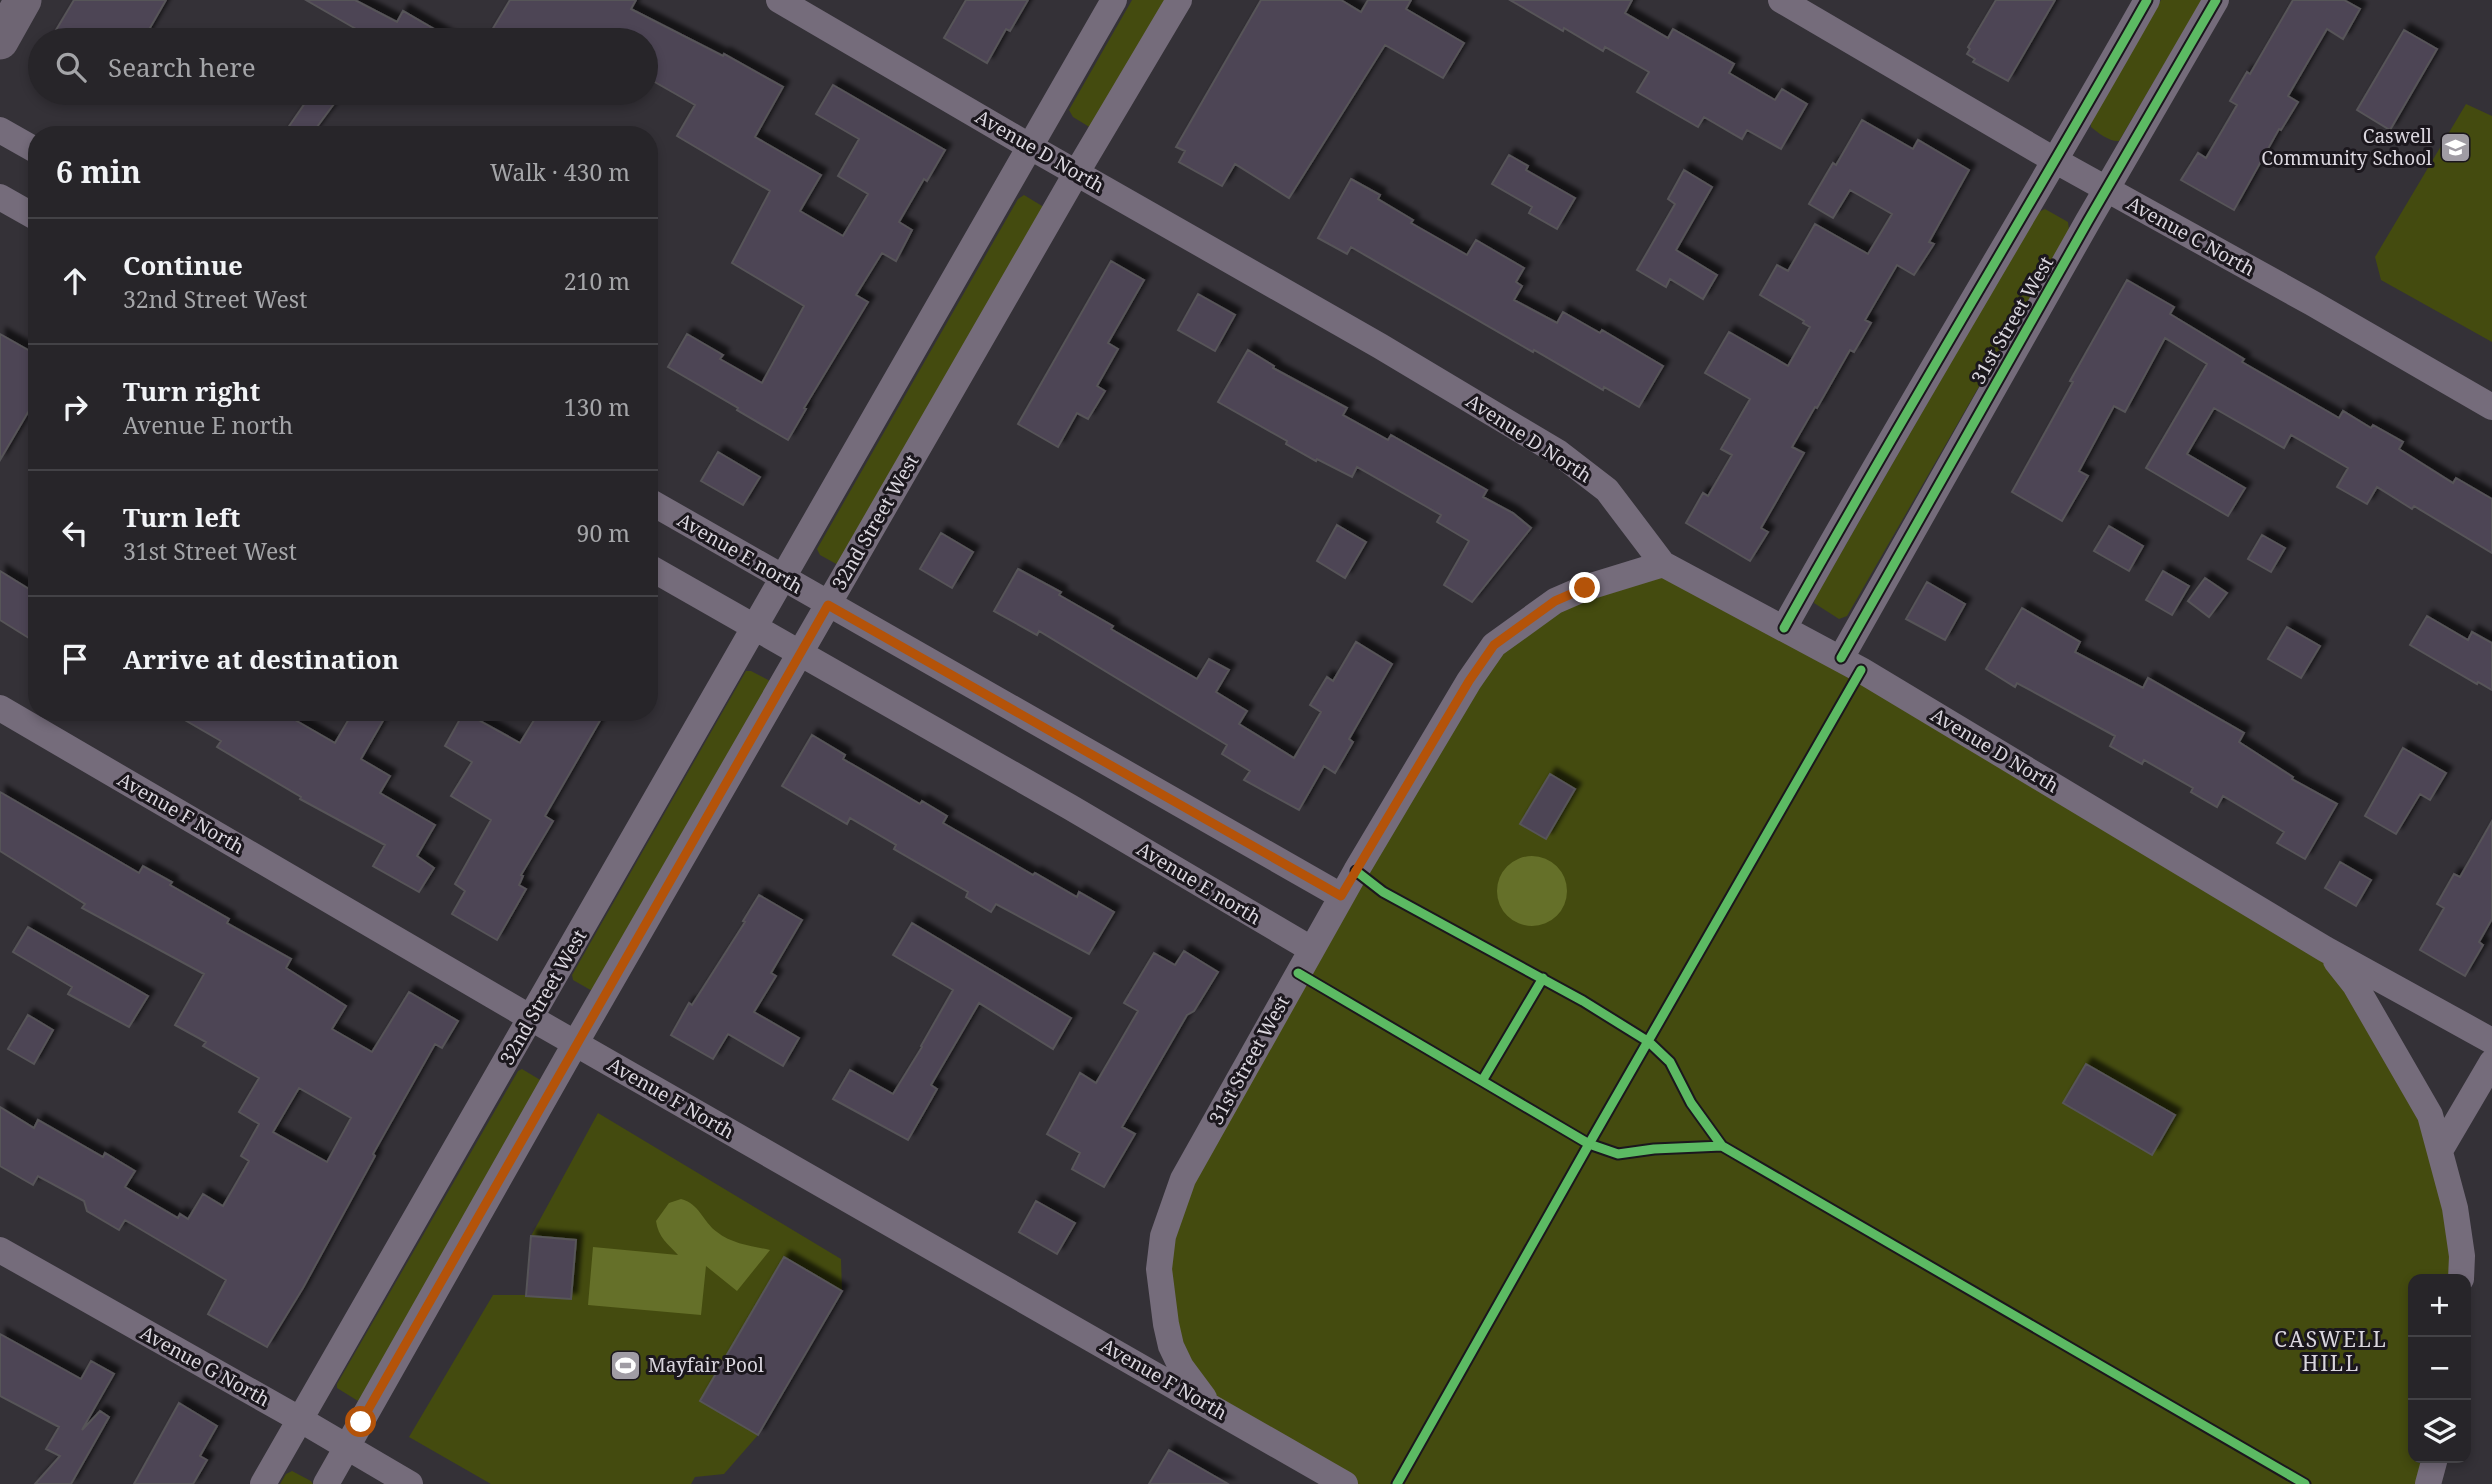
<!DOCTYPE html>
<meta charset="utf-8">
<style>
:root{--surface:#272529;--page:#2f2d31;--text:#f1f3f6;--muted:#a4a5a8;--line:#434246}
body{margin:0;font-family:"Noto Serif",serif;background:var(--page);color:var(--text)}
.controls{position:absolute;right:21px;bottom:21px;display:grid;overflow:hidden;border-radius:14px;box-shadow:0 4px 10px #0003}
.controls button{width:63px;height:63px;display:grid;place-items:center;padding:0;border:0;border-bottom:2px solid var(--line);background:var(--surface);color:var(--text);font:35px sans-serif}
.stop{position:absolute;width:21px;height:21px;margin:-16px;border:5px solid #b45309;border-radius:50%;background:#fff}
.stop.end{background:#b45309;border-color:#fff;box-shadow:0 2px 7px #0008}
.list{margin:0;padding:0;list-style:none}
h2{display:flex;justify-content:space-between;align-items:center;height:91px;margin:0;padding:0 28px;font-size:30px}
h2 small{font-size:23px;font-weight:400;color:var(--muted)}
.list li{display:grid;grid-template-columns:46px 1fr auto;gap:21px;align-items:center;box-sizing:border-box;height:126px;padding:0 28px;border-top:2px solid var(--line)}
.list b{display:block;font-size:26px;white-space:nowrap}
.list p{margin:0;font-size:23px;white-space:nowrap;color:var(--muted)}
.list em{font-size:23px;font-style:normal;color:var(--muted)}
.icon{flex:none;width:38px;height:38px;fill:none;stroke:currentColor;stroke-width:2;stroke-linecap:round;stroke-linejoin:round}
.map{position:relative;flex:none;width:2492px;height:1484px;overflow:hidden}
.search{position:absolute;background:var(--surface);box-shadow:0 4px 10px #0003;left:28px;top:28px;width:630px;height:77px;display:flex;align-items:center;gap:18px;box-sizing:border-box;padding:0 24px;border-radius:38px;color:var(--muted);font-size:26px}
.panel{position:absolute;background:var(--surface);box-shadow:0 4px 10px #0003;left:28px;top:126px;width:630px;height:595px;border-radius:28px}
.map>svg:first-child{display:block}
.green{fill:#444b0f}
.water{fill:#657029}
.building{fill:#4e4455;stroke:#575459;stroke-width:2;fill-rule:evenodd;filter:url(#shadow)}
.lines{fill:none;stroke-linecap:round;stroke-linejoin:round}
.minor{stroke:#756c7b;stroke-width:26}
.secondary{stroke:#6e6573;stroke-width:37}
.cycleway-casing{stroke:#1b171d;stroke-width:13}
.cycleway{stroke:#5cba63;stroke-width:9}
.route{stroke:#b45309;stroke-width:9}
.labels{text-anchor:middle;stroke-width:6;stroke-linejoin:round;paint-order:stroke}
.poi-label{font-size:19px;fill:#dad6de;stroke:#1b171d;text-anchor:end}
.street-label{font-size:19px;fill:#dad6de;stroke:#1b171d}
.neighbourhood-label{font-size:21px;letter-spacing:2px;fill:#dad6de;stroke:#1b171d}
</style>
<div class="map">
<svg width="2492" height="1484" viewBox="0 0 2492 1484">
<defs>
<filter id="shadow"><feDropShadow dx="6" dy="-6" stdDeviation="2" flood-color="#0009"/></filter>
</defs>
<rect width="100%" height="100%" fill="#343137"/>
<!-- green -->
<path class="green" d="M1132,0H1169L1091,128L1073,117L1069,110Z
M2161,0H2202L2119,141C2110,142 2098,133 2091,127V121Z
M2466,104L2492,116V342L2381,280L2375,257Z
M1024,195L1047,209L840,566L820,555L817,549L1018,199Z
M2045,209L2068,222L2069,230L1847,616L1839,619L1814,603L1815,598L2037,213Z
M1663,564L2325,949L2430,1115L2461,1279H2413V1458H2435L2428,1484H1345L1208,1405L1181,1367L1163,1236L1469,681L1526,621Z
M746,671H751L774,683L594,992L573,980L572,975Z
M522,1069L542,1081L363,1399L358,1401L337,1388V1384L518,1071Z
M598,1113L841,1259L842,1291L758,1435L724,1474L695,1477L691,1484H491L409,1437L493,1295H526L531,1236Z
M292,1471L311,1481L313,1484H280L286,1474Z"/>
<!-- water -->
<path class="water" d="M1497 891a35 35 0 1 1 70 0a35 35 0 1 1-70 0Z
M681,1199C699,1203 703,1222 717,1232C732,1244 752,1246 770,1250L737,1291L706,1266L701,1315L588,1305L593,1247L678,1255C668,1244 658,1237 656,1221L669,1203Z"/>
<!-- building -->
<path class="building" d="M74,0H166L143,40H50Z
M306,0H355L397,22L403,11L453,40H359L363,33Z
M510,0H636L631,9L723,56L724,54L783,87L755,137L821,175L800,211L843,236L868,194L838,176L859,139L816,114L833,85L945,150L927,181L924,179L899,222L912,230L896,261L882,253L856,295L868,302L804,408L806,409L788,440L737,410L738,408L668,367L687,334L723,355L720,359L762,383L804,306L732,263L770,191L677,136L695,105L646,77V40H486Z
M966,0H1028L1010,31L1006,29L987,63L944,38Z
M1261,0H1341L1361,12L1368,0H1411L1406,9L1464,43L1443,78L1385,45L1289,198L1235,164L1222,186L1179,162L1185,151L1176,147Z
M1510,0H1632L1625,13L1668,38L1673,29L1734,64L1729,73L1775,100L1782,89L1807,104L1781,149L1747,130L1742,139L1704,117L1698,127L1637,92L1649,72L1605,47L1603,51L1564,28L1563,31Z
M1996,0H2055L2008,81L1973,62L1975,59L1967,54L1970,49L1968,47Z
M2293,0H2344L2360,9L2343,39L2327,29L2288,96L2298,102L2281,130L2279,129L2234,210L2181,180L2198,153L2206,158L2237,105L2230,101L2247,72L2250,74Z
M2404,30L2437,49L2390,130L2357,110Z
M312,93H342L311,135H283Z
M1862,120L1913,149L1918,140L1969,170L1929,242L1934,244L1914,275L1897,265L1865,320L1871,323L1854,352L1850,350L1817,408L1815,407L1792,447L1804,453L1761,528L1768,532L1750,561L1686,523L1703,493L1708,496L1732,455L1721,449L1750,399L1705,373L1729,332L1788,366L1810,327L1803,323L1804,321L1760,295L1777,265L1788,271L1815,224L1868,254L1892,214L1850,190L1833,218L1809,204L1833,163L1836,165Z
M1509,155L1528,166L1526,170L1575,198L1557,229L1529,213L1532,207L1492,184Z
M1684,170L1712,187L1676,250L1717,275L1703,299L1670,279L1666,287L1637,270L1675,204L1668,199Z
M1351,179L1380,195L1378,199L1413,220L1411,223L1467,255L1476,240L1524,268L1516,282L1522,286L1514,300L1557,323L1563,312L1600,333L1602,330L1663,366L1639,407L1604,387L1603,390L1534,350L1533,352L1351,247L1347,254L1318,238Z
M1111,261L1144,280L1108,343L1118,349L1097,386L1105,391L1088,419L1077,413L1058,447L1018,424Z
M2127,280L2174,307L2170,314L2244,359L2242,362L2339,418L2343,411L2371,428L2373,425L2403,442L2399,449L2453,483L2456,478L2492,499V553L2414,506L2412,509L2377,487L2367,504L2337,487L2348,468L2291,435L2284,448L2214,408L2187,454L2245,488L2228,516L2146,468L2207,364L2165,338L2125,412L2114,406L2079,471L2088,476L2062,521L2012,492L2073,382L2070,381Z
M1198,294L1235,315L1215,351L1178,330Z
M0,334L37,355V397L0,460Z
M1248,350L1274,366L1273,368L1347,408L1343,415L1388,440L1391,435L1487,490L1483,497L1513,513L1531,528L1472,602L1444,585L1469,541L1437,522L1441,515L1357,467L1352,477L1317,459L1316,461L1286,444L1287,441L1218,402Z
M718,452L760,477L743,505L701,481Z
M1337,525L1366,542L1345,578L1317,561Z
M2109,526L2143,546L2129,571L2094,551Z
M941,533L973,552L952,588L920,569Z
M2262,535L2285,548L2271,572L2248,559Z
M1018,569L1061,592L1059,595L1113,626L1111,629L1197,679L1209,659L1229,670L1216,692L1247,711L1239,724L1294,758L1321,712L1310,705L1327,677L1333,681L1356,642L1392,664L1349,739L1353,742L1335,773L1324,766L1299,810L1244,780L1250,771L1222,754L1227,745L1039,631L1037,635L994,611Z
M0,571L37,594V643L0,620Z
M2163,571L2189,586L2172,615L2146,600Z
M2205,578L2227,593L2209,617L2188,601Z
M1927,582L1965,604L1945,640L1906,619Z
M2022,608L2080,642L2075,652L2143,688L2148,678L2244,733L2239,742L2293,777L2292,779L2337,804L2305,859L2277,843L2284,832L2223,796L2217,807L2191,792L2193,788L2144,760L2142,764L2110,746L2115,736L2017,683L2015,687L1986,669Z
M2427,616L2468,640L2472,632L2492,643V690L2478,682L2477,684L2410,645Z
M2287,627L2320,646L2301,678L2268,659Z
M171,712H281L335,743L353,712H388L361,759L390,776L380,793L435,825L417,856L434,868L419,892L373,866L385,845L300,799L301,797L217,747L221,741Z
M464,712L520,743L539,712H605L545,816L553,821L521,875L523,876L519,885L526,889L497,940L452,914L465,891L455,884L491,820L451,796L472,762L445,746Z
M812,735L845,755L843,759L874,777L920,804L922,801L947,816L943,823L1033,875L1035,873L1077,897L1079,892L1114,912L1089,954L996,904L991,912L966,897L968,892L894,849L896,845L850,818L847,824L782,786Z
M2403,748L2446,773L2430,800L2420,794L2396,834L2365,816Z
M1550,774L1575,789L1546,839L1520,824Z
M0,792L139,873L143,866L172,882L170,885L229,919L227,923L291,959L286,968L346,1006L332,1029L372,1052L409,992L458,1021L442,1048L435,1044L373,1154L375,1156L303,1288L267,1347L208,1314L226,1280L125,1220L119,1230L87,1211L84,1201L38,1176L33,1185L0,1166V1107L34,1128L38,1120L103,1157L105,1153L135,1171L125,1187L178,1218L180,1214L188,1219L203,1194L223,1206L249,1161L241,1156L259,1124L239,1112L259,1078L203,1046L206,1042L175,1025L204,974L82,908L85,904L0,851ZM299,1088L351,1118L327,1162L273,1132Z
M2492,821V919L2479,942L2483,945L2465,976L2420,950L2444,908L2437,904L2454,874L2460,877Z
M2340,862L2371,880L2356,906L2325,888Z
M759,895L802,920L771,973L776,976L754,1012L799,1038L783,1066L728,1034L713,1059L671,1035L689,1003L692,1005L745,922L743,921Z
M912,923L1071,1018L1053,1049L979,1003L931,1085L937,1089L908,1140L833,1099L850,1070L893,1094L922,1047L921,1046L953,990L893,955Z
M28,927L148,996L129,1027L68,994L72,987L13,952Z
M1184,951L1218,972L1194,1011L1187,1015L1122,1127L1135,1134L1104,1187L1072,1169L1080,1153L1047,1134L1080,1073L1096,1083L1138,1011L1124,1003L1154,953L1175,965Z
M28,1015L53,1030L34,1064L8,1049Z
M2086,1064L2175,1115L2152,1155L2063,1103Z
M1036,1201L1075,1223L1057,1254L1019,1232Z
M531,1236L576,1240L571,1299L526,1296Z
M784,1257L842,1291L758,1435L700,1401Z
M0,1334L81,1379L91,1361L114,1374L82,1430L100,1411L109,1417L71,1484H35L60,1456L46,1449L59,1427L0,1396Z
M179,1403L217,1426L200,1456L207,1460L193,1484H134Z
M1169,1450L1228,1484H1149Z"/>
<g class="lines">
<!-- minor -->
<path class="minor" d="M779,0L1029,146L1380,346L1559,453L1607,490L1663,564L1861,670L2325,949L2492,1041
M1781,0L2056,161L2312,303L2492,407
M0,130L37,151
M0,197L37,218
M649,501L1341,896
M649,567L1070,807L1311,949
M1784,628C1901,417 2028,211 2147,0
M1841,658L2088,221L2216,0
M0,708L531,1018L1345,1484
M2336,961L2355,985L2430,1115L2455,1208L2462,1256L2461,1279
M2441,1149L2492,1062
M0,1250L301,1420L410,1484
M1204,1398L1181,1367L1171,1346L1166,1324L1159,1269L1163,1236L1183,1179L1356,871L1469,681L1494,645L1555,601L1585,588L1663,564
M263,1484L1114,0
M326,1484L575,1044L1077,172L1179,0
M2428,1484L2435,1458"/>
<!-- secondary -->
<path class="secondary" d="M0,41L23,0"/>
<defs>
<path id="cycleway" d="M1784,628C1901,417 2028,211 2147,0
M1841,658L2088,221L2216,0
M1356,871L1383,892L1583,1001L1649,1042L1670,1062L1691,1103L1722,1146
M1298,973L1482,1081
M1543,978L1482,1081L1589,1144L1618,1154L1654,1149L1722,1146L2305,1484
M1397,1484L1589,1144L1861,670"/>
</defs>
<!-- cycleway casing -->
<use href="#cycleway" class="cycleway-casing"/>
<!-- cycleway -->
<use href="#cycleway" class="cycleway"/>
</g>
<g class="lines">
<!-- route -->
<path class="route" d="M361,1422L828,605L1341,896L1469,681L1494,645L1555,601L1585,588"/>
</g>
<!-- icons -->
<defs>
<symbol id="school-square" viewBox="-11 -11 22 22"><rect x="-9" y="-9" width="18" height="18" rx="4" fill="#a09ca4" stroke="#1b171d"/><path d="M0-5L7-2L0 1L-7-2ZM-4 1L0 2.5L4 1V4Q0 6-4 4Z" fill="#fff"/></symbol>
<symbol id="stadium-square" viewBox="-11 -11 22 22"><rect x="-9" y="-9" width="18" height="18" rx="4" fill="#a09ca4" stroke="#1b171d"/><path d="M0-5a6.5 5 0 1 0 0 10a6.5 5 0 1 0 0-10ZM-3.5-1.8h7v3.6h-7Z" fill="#fff"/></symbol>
</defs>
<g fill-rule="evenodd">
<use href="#school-square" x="2438" y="130" width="35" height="35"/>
<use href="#stadium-square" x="608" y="1348" width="35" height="35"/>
</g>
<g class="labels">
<!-- poi labels -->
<g class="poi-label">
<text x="2432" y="143">Caswell<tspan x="2432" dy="22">Community School</tspan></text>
<text x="648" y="1372" text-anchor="start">Mayfair Pool</text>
</g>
<!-- street labels -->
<g class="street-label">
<text transform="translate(1040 151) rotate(30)" y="7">Avenue D North</text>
<text transform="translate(2191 236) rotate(29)" y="7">Avenue C North</text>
<text transform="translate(2012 320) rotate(-60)" y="7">31st Street West</text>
<text transform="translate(1529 438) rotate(33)" y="7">Avenue D North</text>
<text transform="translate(875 522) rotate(-60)" y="7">32nd Street West</text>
<text transform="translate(740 553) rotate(30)" y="7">Avenue E north</text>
<text transform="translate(1995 750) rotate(31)" y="7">Avenue D North</text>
<text transform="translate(181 813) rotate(30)" y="7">Avenue F North</text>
<text transform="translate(1199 883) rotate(31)" y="7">Avenue E north</text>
<text transform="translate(543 997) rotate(-60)" y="7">32nd Street West</text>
<text transform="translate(1249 1060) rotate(-61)" y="7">31st Street West</text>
<text transform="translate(671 1098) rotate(30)" y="7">Avenue F North</text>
<text transform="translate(205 1366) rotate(29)" y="7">Avenue G North</text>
<text transform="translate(1164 1379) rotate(30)" y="7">Avenue F North</text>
</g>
<!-- neighbourhood labels -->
<g class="neighbourhood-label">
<text x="2331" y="1347">CASWELL<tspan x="2331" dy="24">HILL</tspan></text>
</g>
</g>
</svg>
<div class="controls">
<button>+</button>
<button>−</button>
<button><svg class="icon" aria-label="layers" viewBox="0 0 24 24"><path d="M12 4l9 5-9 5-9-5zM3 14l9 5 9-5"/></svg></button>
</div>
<div class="stop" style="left:361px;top:1422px"></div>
<div class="stop end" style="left:1585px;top:588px"></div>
<div class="search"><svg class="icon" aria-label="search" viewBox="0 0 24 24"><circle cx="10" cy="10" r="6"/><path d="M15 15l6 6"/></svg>Search here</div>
<section class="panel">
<h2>6 min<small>Walk · 430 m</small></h2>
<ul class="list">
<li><svg class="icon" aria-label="ahead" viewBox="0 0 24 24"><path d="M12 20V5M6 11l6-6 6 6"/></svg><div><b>Continue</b><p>32nd Street West</p></div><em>210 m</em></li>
<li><svg class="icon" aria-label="right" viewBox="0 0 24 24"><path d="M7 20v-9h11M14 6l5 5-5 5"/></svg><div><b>Turn right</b><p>Avenue E north</p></div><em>130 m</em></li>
<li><svg class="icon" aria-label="left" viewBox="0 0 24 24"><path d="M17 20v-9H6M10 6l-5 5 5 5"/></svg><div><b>Turn left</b><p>31st Street West</p></div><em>90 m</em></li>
<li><svg class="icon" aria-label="arrive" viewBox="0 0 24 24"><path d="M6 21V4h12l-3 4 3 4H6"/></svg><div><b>Arrive at destination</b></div></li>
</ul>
</section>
</div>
